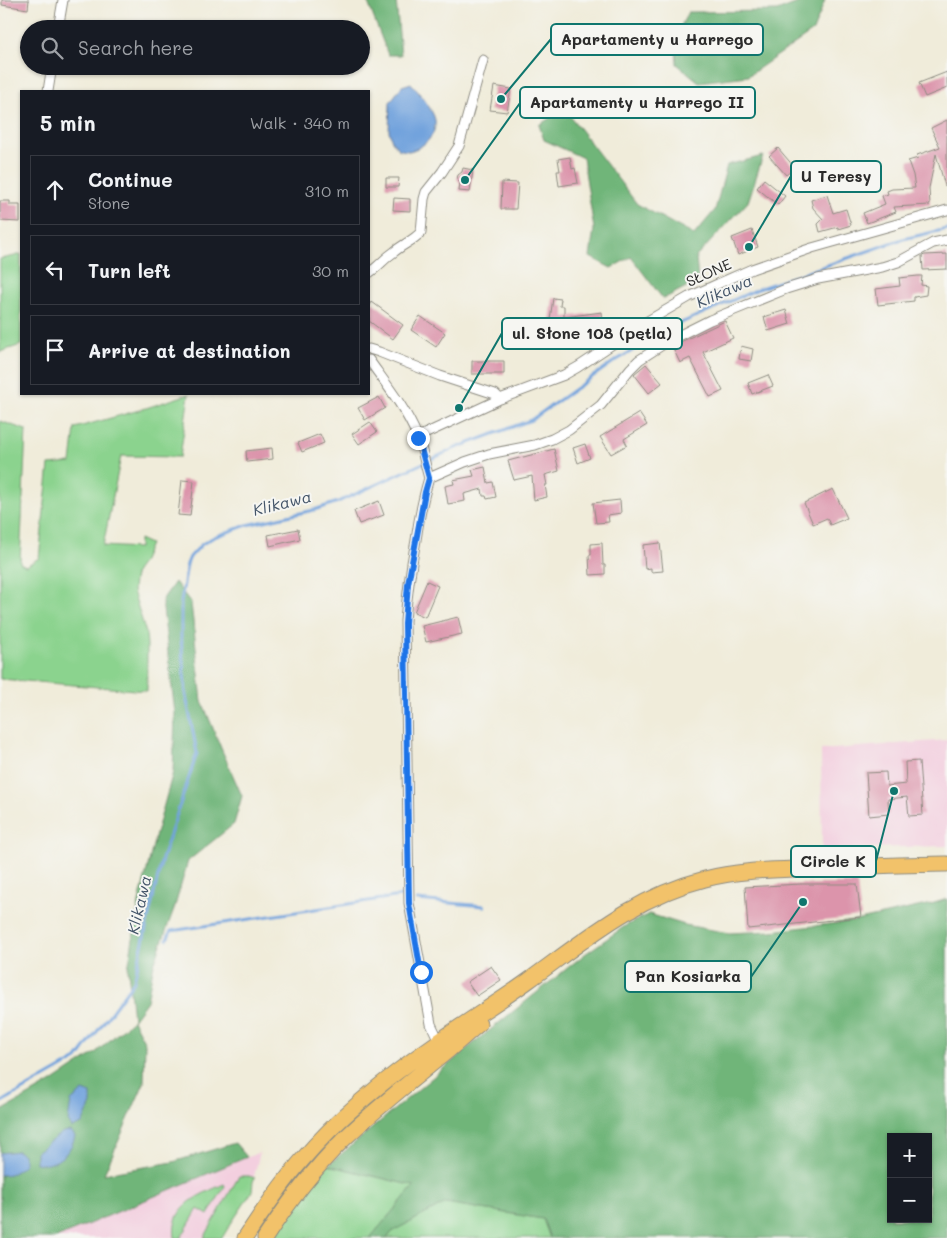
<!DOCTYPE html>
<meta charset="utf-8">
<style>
:root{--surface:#171b24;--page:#20242c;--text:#f1f3f6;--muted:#9ea1a6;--line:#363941}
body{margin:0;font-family:Mali,sans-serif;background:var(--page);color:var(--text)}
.controls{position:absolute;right:15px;bottom:15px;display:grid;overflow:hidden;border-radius:0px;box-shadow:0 1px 4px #0004}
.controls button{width:45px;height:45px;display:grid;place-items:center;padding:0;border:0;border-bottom:1px solid var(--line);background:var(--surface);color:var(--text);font:25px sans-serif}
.stop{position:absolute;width:15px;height:15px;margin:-11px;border:4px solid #1a73e8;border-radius:50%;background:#fff}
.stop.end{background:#1a73e8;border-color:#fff;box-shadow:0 1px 5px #0008}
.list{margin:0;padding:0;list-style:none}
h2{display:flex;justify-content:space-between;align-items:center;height:65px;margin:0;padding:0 20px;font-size:21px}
h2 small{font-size:16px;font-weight:400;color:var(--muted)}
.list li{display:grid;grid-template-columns:32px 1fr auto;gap:15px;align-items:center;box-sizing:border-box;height:70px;margin:0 10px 10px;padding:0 10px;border:1px solid var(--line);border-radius:0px}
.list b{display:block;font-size:19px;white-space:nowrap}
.list p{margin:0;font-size:16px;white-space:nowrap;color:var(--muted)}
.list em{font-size:16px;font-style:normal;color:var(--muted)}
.icon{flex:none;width:28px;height:28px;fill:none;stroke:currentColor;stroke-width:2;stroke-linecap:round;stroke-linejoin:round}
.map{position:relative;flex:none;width:947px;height:1238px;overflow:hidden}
.search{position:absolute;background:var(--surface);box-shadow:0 1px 4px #0004;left:20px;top:20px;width:350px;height:55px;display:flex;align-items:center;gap:12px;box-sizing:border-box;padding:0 18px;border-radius:28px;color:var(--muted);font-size:19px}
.panel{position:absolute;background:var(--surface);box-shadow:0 1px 4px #0004;left:20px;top:90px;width:350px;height:305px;border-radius:0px}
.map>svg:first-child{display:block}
.built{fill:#f3cfdf}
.green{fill:#8bd38e;stroke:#5b7f5c}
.forest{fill:#70b579;stroke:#4e7052;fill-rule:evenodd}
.water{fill:#72a3dd;stroke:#4e6784}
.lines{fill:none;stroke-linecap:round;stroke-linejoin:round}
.stream{stroke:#72a3dd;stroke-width:3}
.building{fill:#dc94ab}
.street-casing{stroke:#8e8c82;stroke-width:11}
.highway-casing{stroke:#8e8c82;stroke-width:17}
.street{stroke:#fff;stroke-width:9}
.highway{stroke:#f2c26a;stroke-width:15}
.route{stroke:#1a73e8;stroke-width:6}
.labels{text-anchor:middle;stroke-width:4;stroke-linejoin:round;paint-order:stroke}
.street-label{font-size:15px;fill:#2b2b2b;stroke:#f6f6f2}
.water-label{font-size:16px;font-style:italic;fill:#445569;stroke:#f6f6f2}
.leader{fill:none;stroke:#0f766e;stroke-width:2}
.callout-dot{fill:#0f766e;stroke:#f6f6f2;stroke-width:2}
.callout{fill:#f6f6f2;stroke:#0f766e;stroke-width:2}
.callout-label{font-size:16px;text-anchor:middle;font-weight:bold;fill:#2b2b2b}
</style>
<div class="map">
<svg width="947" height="1238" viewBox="0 0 947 1238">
<rect width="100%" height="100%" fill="#f6f6f2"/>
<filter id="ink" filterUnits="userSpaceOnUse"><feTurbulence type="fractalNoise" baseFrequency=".02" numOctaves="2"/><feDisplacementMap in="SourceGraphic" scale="10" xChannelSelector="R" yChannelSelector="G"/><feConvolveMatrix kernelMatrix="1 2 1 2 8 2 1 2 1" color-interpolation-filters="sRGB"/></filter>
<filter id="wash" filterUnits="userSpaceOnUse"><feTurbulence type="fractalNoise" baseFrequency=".0096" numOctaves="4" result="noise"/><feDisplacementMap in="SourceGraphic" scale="20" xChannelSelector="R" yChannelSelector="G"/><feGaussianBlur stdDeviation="1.12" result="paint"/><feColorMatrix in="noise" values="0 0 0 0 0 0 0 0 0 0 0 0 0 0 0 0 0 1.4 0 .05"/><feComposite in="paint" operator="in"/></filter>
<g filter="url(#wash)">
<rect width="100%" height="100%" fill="#f0ecda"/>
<!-- built -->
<path class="built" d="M947,740V846L822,849L821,750Z
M260,1152L251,1189L221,1238H56Z"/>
<!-- green -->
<path class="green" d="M21,254V345L0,352V259L15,256Z
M189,394L180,457L121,456L103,546L139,548V539L150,544L142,563L136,571L134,580L133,591L146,633L147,645V691L0,679V421L26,430L20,563L26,566L39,558L49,465L71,463L75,428L143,409Z
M328,1165L414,1186L370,1238H274L287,1215Z
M239,1176H249L255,1178C251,1183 254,1187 251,1193C242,1208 231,1222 222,1238H204Z
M224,1184L225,1186L208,1215L198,1209L181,1238H175C170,1205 200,1195 224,1184Z
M446,1203L543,1219L550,1238H387L393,1231Z"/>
<!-- forest -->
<path class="forest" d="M367,0H396L401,55H388Z
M805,0H825L813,31L748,76L699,82L677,64L675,38L688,12L777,11Z
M556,114L570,116L637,204L694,235L715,210L727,165L763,156L748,202L696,257L698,281L663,299L631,257L611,268L590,257L594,229L583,158L544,140L539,125Z
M175,582L191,603L202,701L221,748L242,796L234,824L188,861L175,906L154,964L147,1001L133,1020L145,1043L144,1083L104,1174L173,1162L235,1143L247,1157L56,1238H0V1175H3L18,1151L0,1153V1112L52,1082L94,1054L133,1020L128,969L139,902L153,845L173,772L175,714L162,600Z
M947,899V1238H550L543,1219L446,1203L393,1231L387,1238H370L414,1186L328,1165L470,1046L585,954L625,926L649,914L685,925L729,933L771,931L855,921L931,904ZM891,1137H928V1219H891Z"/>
<!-- water -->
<path class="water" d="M411,83C417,90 434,111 435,120C437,135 424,148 409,151C406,151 401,150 398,149L392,141L389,131L390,102L402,86Z
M83,1091L91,1094V1104L82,1124L72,1128L68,1121L71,1101Z
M71,1131L75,1136C72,1149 62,1161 48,1164C44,1165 40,1163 36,1163V1152L63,1132Z
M18,1151L23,1155L25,1163C18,1172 12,1175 0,1175V1153Z"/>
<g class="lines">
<!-- stream -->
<path class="stream" d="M417,900L484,906
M167,939L171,931L401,896
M0,1103L77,1059L134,981L162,859L197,753L186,696L181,638V602L187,564L190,557L202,544L214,537L247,525L314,510L338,502L456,448L531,420L612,363L672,327L758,289L903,239L947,229"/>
</g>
<g id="blocks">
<!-- building -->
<path class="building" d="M2,0H29L28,9L2,5Z
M947,72V88L925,97L919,83Z
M494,86L511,89L507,112L490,110Z
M947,120V185L945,186L936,154L929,188L930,205L894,207L896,212L867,223L863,213L885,204L882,196L888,194L887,191L892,189L915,188L913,175L908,161L918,158L917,155L940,147L931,128Z
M778,148L795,168L786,175L769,156Z
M570,157L572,169L575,168L578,183L559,186L557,171H560L558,159Z
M463,168L473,170L470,192L459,191L460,183L457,179L458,175L462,172Z
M386,178H399L398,187H386Z
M764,179L785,196L778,205L757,188Z
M502,182L518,183L516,209H501Z
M827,195L833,213L846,209L851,225L838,229V227L820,232L818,224L823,219L813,208L811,200Z
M394,198L410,199V211L393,210Z
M0,201H10V205H20V222L0,221Z
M752,230L758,247L738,255L732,238Z
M947,254V269L923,270L922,256L925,255Z
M918,276H922L921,285L927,286L926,295L914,297V301L878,305L876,289L900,286L899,278Z
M553,298L561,299L560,306H564V317L602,312L603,323L566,328L568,338L540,342V345L520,347L519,329L549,327Z
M372,302L403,325L393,339L369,321V307Z
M786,310L790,324L768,331L764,317Z
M420,316L445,333L436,347L411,330Z
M725,321L733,338L703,352L723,391L710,397L690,358L680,363L672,346Z
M741,346L753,349L751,361L739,359Z
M472,361H504V374H472Z
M646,364L662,383L649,393L634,374Z
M768,375L773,386L752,394L748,383Z
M379,397L385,408L365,420L358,408Z
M639,413L647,425L624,439L627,445L611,454L600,437Z
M370,422L377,432L359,444L352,434Z
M320,434L324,443L302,452L298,443Z
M585,444L590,458L578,463L573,448Z
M272,448L273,459L247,462L246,451Z
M554,449L559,471L545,475L547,485H545L547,497L534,500L532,476L514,480L508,461Z
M485,467L488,483L493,482L496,497L487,499L486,496H483L482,489L464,494L465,501L448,504L445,486L454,484L453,480L474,476L472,470Z
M182,480L194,481L190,516L178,515Z
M833,489L847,518L830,525L827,518L813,524L804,503Z
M620,500L621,513L608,515L609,522L596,523L593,503Z
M379,501L384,515L359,524L354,511Z
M298,529L300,539L270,546L268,535Z
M602,543L603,565H605V574L590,575L589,555H591V544Z
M660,543L663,571L651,572V568L645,569L643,545Z
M427,581L438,586L425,617L414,612Z
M458,617L462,634L426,642L422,626Z
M919,761L923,815L909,816L907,797L888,799L889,814L869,816L866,773L886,772L887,786L906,784L905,762Z
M801,884H857L861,917L748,929L745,887Z
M491,966L501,980L477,996L467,982Z"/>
</g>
</g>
<g filter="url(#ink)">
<use href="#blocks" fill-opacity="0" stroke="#8e8c82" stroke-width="1"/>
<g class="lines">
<defs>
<path id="street" d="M58,29L63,0
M48,91L52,66
M369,273C378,267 385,258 394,252C403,244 413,241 421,232L424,199L426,192L442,172L459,146L483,60
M369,349L379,352L440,376L495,394L500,399
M369,360C386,384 406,409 417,436C423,450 425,465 429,478
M418,437L500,399L564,375L578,367L646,322L689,297L722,282L752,269L812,248L947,210
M429,478L465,462L489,454L535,445L552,439L569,430L601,405L630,369L639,360L670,340L710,320L786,289L818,279L882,267L898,262L933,243L947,240
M429,478C423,498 419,519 416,540C411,567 407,594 405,621L409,903L431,1024L439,1041"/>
<path id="highway" d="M245,1238C263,1211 281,1184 302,1160C341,1114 389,1076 438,1042C467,1021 499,1002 528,981C585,940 634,897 705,879C734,871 766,870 796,869C846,866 897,865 947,864
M265,1238C288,1203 313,1170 343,1140C375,1109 410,1082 444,1054C456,1044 467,1034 479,1024"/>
</defs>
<!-- street casing -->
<use href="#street" class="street-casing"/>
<!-- highway casing -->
<use href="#highway" class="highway-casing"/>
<!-- street -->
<use href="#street" class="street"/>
<!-- highway -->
<use href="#highway" class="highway"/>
</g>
</g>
<g class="lines" filter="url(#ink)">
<!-- route -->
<path class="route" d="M418,438L429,478L425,492L408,584L405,623L409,903L421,972"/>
</g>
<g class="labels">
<!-- street labels -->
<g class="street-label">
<text transform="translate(709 273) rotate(-24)" y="5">SŁONE</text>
</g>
<!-- water labels -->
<g class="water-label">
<text transform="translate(724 291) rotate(-24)" y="6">Klikawa</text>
<text transform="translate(282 503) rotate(-14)" y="6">Klikawa</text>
<text transform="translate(139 905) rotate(-77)" y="6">Klikawa</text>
</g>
</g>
<!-- callouts -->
<path class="leader" d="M501 99L551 39M465 180L520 103M749 247L791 176M459 408L502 333M894 791L876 861M803 902L751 977"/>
<g class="callout-dot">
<circle cx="501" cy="99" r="5"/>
<circle cx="465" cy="180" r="5"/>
<circle cx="749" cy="247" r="5"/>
<circle cx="459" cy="408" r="5"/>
<circle cx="894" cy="791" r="5"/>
<circle cx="803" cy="902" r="5"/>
</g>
<g class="callout">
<rect x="551" y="24" width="212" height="31" rx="5"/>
<rect x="520" y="87" width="235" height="31" rx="5"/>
<rect x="791" y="161" width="90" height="31" rx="5"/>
<rect x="502" y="318" width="180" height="31" rx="5"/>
<rect x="791" y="846" width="85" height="31" rx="5"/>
<rect x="625" y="961" width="126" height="31" rx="5"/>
</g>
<g class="callout-label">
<text x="657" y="45">Apartamenty u Harrego</text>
<text x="637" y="108">Apartamenty u Harrego II</text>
<text x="836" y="182">U Teresy</text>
<text x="592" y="339">ul. Słone 108 (pętla)</text>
<text x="833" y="867">Circle K</text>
<text x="688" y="982">Pan Kosiarka</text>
</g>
</svg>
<div class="controls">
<button>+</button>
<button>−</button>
</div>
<div class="stop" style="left:421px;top:972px"></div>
<div class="stop end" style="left:418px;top:438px"></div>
<div class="search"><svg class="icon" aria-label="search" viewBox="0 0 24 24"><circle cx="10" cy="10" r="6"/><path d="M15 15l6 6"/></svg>Search here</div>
<section class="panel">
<h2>5 min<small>Walk · 340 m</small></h2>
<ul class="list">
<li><svg class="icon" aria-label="ahead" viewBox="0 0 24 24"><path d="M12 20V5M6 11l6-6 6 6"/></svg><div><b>Continue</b><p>Słone</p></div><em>310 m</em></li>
<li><svg class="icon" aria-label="left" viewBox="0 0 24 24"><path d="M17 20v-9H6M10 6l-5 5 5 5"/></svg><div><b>Turn left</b></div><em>30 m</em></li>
<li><svg class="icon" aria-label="arrive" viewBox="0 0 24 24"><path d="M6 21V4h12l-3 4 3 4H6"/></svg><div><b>Arrive at destination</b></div></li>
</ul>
</section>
</div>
